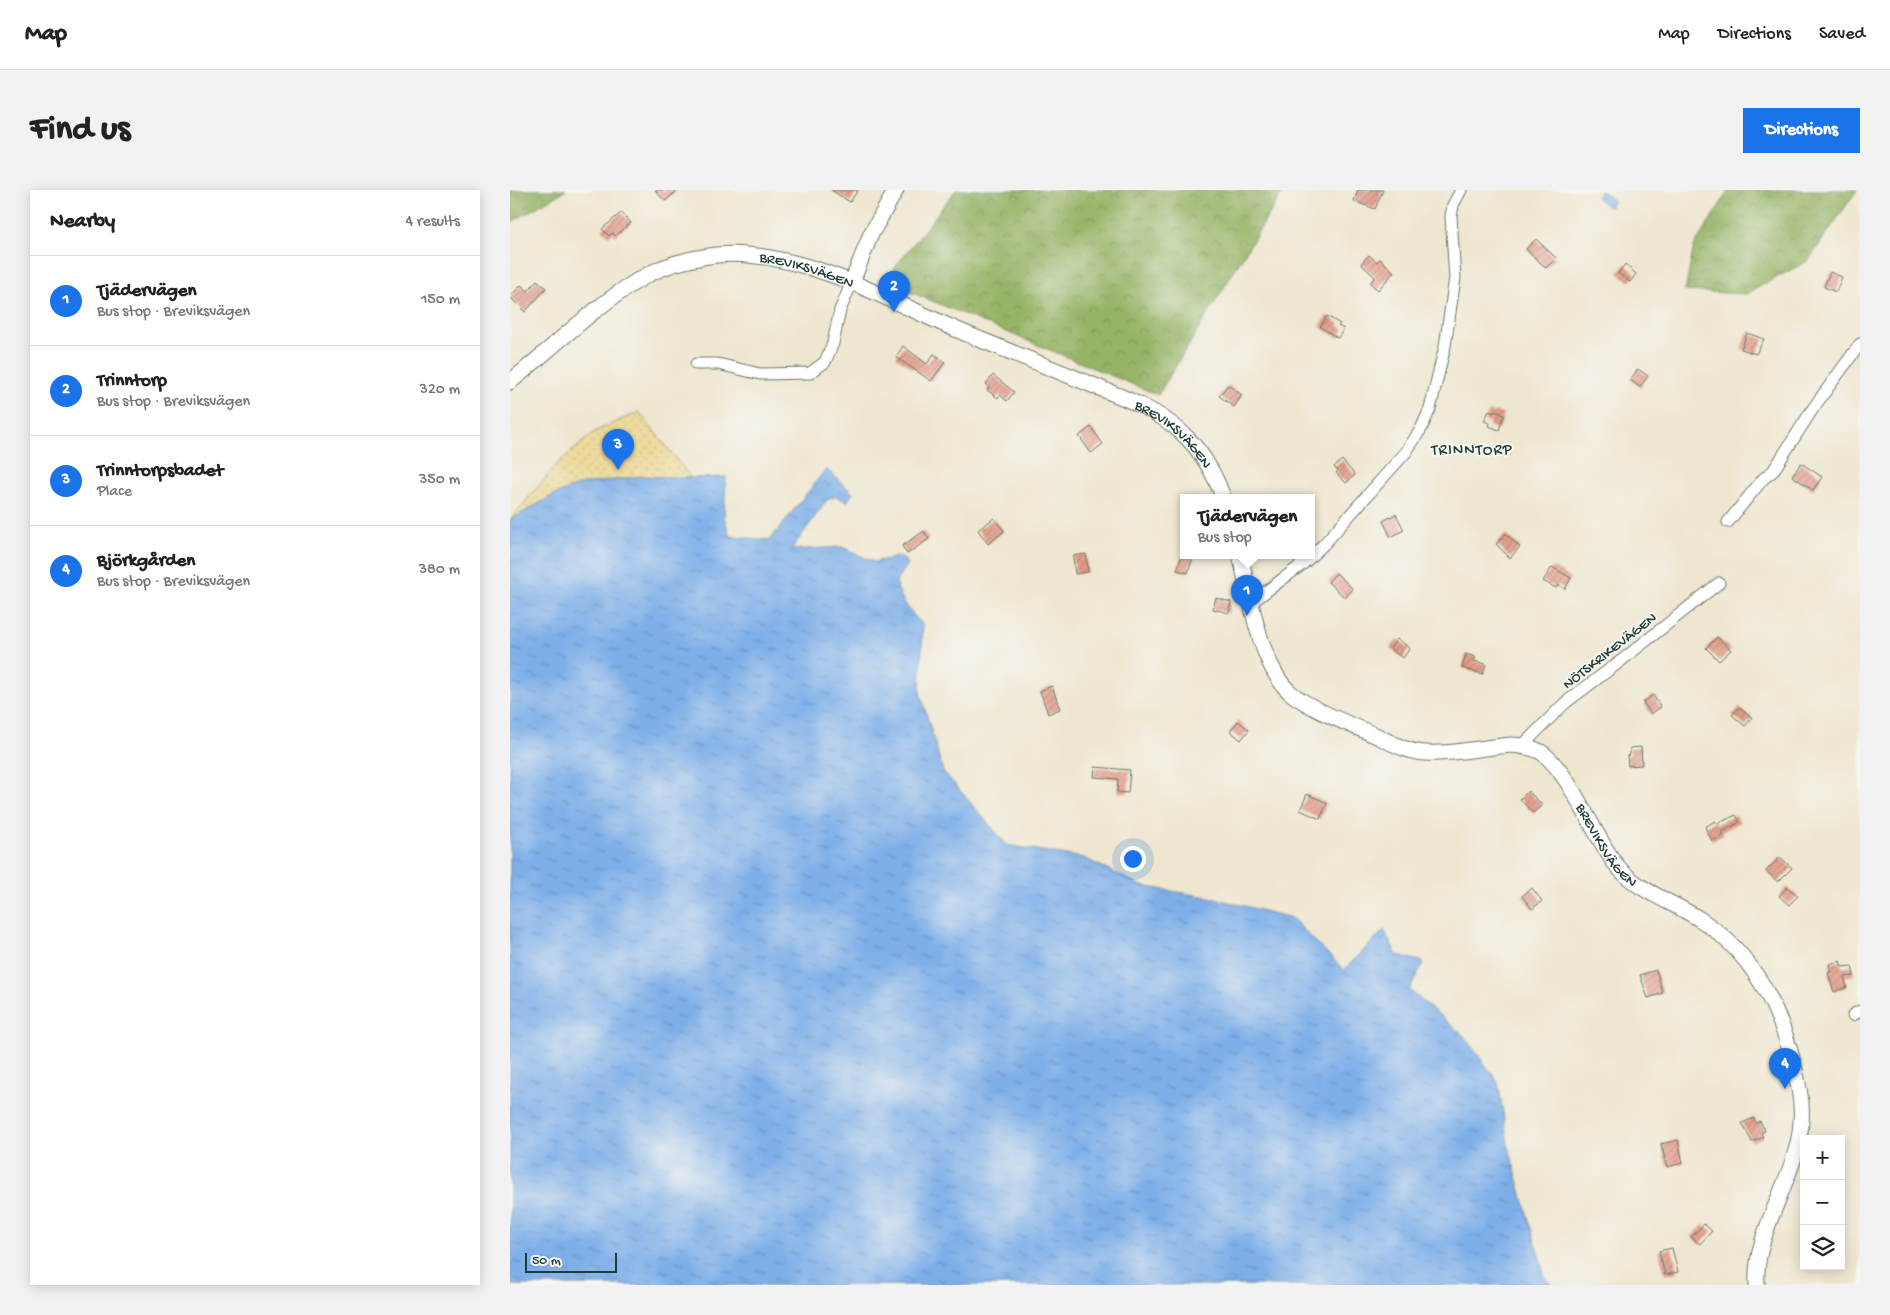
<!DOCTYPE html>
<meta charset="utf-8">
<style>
:root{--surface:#fff;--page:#f2f2f2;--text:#222;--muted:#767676;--line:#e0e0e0;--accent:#1a73e8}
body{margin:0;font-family:"Gochi Hand",sans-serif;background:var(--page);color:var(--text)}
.controls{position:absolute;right:15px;bottom:15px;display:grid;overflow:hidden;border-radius:0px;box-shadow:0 2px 12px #0003}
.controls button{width:45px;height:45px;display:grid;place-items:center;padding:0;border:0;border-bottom:1px solid var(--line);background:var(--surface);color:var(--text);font:25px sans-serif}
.scale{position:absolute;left:15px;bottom:12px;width:92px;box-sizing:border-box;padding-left:5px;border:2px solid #1f3d34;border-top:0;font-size:14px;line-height:18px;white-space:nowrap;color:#1f3d34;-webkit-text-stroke:4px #f6f6f2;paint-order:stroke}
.you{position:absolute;left:622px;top:668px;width:18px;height:18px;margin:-12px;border:4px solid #fff;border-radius:50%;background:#1a73e8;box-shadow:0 0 0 8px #1a73e833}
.badge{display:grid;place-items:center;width:32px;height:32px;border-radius:50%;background:var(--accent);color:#fff;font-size:16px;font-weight:700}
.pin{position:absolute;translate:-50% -41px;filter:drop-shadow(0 1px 2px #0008)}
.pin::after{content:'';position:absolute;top:26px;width:18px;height:15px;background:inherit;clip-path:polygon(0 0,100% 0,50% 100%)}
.popup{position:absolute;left:670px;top:304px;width:135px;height:65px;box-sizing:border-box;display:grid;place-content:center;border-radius:0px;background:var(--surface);filter:drop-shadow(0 1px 4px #0005);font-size:16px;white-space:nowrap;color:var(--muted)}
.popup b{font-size:19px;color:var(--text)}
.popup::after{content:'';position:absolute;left:50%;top:100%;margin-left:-10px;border:10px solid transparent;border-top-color:var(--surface)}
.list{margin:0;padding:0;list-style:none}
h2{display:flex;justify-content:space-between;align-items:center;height:65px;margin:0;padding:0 20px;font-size:21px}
h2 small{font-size:16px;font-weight:400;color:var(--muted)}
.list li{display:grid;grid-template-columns:32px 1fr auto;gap:15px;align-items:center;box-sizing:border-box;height:90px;padding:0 20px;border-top:1px solid var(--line)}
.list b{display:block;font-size:19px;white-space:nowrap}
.list p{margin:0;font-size:16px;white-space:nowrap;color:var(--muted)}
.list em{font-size:16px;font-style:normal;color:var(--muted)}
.icon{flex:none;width:28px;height:28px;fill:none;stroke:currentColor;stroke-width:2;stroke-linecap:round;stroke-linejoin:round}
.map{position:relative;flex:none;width:1350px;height:1095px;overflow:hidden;border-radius:0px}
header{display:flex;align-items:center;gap:30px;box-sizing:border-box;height:70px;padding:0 25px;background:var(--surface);border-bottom:1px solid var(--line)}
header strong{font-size:24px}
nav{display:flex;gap:28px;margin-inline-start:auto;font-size:18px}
.intro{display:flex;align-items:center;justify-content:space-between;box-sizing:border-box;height:120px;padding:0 30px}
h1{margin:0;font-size:35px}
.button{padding:12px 22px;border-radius:0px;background:var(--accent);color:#fff;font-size:18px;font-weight:700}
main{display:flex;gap:30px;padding:0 30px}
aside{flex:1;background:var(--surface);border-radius:0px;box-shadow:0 2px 12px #0003}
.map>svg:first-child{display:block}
.forest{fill:url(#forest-crowns);stroke:#5b784d}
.sand{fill:url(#sand-dots);stroke:#868c69}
.water{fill:url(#water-ripples);stroke:#4e768e}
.building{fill:url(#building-hatch)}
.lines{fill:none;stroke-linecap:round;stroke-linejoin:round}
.street-casing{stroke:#68786a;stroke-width:13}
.secondary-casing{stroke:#68786a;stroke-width:17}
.street{stroke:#fff;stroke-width:11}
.secondary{stroke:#fff;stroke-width:15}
.labels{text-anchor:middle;stroke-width:4;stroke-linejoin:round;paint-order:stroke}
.street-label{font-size:15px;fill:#1f3d34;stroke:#f6f6f2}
.neighbourhood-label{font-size:16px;letter-spacing:1px;fill:#1f3d34;stroke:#f6f6f2}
</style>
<header>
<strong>Map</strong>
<nav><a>Map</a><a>Directions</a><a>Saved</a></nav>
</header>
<div class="intro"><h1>Find us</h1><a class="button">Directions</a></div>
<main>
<aside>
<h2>Nearby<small>4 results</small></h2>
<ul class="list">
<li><span class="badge">1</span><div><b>Tjädervägen</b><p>Bus stop · Breviksvägen</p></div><em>150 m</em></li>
<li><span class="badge">2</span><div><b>Trinntorp</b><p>Bus stop · Breviksvägen</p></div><em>320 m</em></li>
<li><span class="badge">3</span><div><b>Trinntorpsbadet</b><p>Place</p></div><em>350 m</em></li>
<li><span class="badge">4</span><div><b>Björkgården</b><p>Bus stop · Breviksvägen</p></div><em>380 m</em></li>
</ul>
</aside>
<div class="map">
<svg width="1350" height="1095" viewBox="0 0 1350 1095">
<defs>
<pattern id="forest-crowns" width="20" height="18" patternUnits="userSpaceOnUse" patternTransform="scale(1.25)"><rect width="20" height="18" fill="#97b466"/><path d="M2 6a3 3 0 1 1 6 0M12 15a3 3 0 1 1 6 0" fill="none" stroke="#7b9455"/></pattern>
<pattern id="sand-dots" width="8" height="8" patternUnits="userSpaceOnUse" patternTransform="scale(1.25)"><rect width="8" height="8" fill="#eeda9e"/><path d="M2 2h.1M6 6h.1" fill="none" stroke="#ccbc89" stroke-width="1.8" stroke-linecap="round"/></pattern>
<pattern id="water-ripples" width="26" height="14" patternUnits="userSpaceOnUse" patternTransform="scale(1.25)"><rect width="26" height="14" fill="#7eafe9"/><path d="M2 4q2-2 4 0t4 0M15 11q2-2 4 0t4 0" fill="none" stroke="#6790be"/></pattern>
<pattern id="building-hatch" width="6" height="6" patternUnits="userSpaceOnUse" patternTransform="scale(1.25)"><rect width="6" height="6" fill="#e59d89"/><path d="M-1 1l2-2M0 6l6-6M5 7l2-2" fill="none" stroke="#b98171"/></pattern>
</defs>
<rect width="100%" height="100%" fill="#f6f6f2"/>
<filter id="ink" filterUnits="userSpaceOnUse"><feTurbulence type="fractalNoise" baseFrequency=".02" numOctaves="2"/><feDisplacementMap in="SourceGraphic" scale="10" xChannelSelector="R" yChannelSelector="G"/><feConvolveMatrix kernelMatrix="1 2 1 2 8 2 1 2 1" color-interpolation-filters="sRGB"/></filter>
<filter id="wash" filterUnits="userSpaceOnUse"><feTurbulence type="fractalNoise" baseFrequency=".0096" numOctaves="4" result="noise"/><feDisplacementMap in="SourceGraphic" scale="20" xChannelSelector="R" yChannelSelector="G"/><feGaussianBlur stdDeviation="1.12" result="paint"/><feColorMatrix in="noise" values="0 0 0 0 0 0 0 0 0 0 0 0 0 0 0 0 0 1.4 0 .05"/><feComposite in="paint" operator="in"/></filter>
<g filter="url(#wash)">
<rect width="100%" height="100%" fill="#efe6cf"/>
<!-- forest -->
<path class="forest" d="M0,0H56L0,33Z
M446,0H774L648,205L374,91Z
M1219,0H1347L1298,71L1236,104L1175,101L1184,56Z"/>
<!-- sand -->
<path class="sand" d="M129,222L181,288L132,286L69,295L42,306L0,330L48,273L86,241Z"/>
<!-- water -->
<path class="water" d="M1091,1L1104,11L1099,18L1086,7Z
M316,279L343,303L337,312L326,306L317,310L281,360L332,357L364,372L391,366L398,374L386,391C390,411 400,421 413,435L410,502L433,581L497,655L574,668L632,696L703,708L782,728L834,780L874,740L887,765L914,772L899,800L953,845L988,892L998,954L1034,1084L1041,1095H0V330L42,306L69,295L132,286L181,288L216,287L214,327L220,346L260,350Z"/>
<g id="blocks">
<!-- building -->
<path class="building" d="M145,0H168L155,11Z
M321,0H348L340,12Z
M848,0H873L865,19L844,11Z
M112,22L121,33L105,46L103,43L99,46L92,39Z
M1026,49L1046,68L1036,78L1016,59Z
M859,65L867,72L870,69L884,82L868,100L860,93L865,87L851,74Z
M1115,74L1126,84L1120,92L1108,83Z
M1320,82L1332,87L1326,102L1314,97Z
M27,90L36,98L15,122L0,107L11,95L18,101Z
M817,126L830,134L828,136L834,139L828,148L810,137Z
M1237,143L1254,149L1246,164L1231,159Z
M393,156L417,174L424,164L435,172L421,191L386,167Z
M1128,179L1138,186L1130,197L1120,190Z
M483,185L504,202L497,211L490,205L488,208L477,200L479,197L476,194Z
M718,195L732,205L724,217L709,206Z
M979,221L984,223L985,221L994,225L989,240L979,236L980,233L974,231Z
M581,237L593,254L581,263L569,246Z
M832,270L845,285L836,293L826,283L828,281L824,277Z
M1291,273L1312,287L1303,300L1282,286Z
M886,324L894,340L881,347L873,331Z
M484,328L494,341L478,354L468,340Z
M414,341L419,349L397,364L392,356Z
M996,344L1010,357L1000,368L986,354Z
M576,364L578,382L565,384L563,366Z
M672,365H684L678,383L667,380Z
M1042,377L1061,388L1055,399L1048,395L1046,398L1033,391Z
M826,383L843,399L835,408L818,392Z
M706,408L721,412L719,423L703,419Z
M1207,447L1221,460L1209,471L1196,458Z
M887,449L900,458L893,468L880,459Z
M956,464L966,467L964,471L976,474L973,484L952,478Z
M542,496L550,519L538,524L530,501Z
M1143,505L1151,517L1141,524L1133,512Z
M1229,517L1242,528L1235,536L1222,525Z
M728,531L739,540L731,550L720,541Z
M1131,557L1132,575L1118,576L1117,566L1120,565V558Z
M585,577L620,580L618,603L607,602L608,589L584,587Z
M1018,601L1032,615L1023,623L1010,609Z
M797,604L817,613L810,629L790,620Z
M1226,625L1230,632L1212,642L1214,645L1202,651L1195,637L1205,631L1207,634Z
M1270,667L1282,678L1268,692L1256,681Z
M1277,697L1288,706L1279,715L1269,706Z
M1022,698L1032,711L1022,719L1012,706Z
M1330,771L1332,777L1342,776L1344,786L1334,787L1337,797L1324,802L1318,783L1321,782L1319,774Z
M1146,780L1153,803L1138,808L1130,785Z
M1244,928L1246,933L1250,931L1255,941L1251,943L1253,947L1242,952L1232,933Z
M1168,950L1173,973L1157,977L1151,954Z
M1194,1034L1202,1041L1190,1054L1181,1047Z
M1162,1058L1168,1082L1155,1085L1149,1061Z"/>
</g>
</g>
<g filter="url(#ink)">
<use href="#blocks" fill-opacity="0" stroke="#68786a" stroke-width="1"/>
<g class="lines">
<defs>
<path id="street" d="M186,174H208L250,184L300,183L315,172L323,153L330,120L342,92
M1218,332L1253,289L1263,281L1304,217L1350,154
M742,412L794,373L814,354L896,262L911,239L920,219L935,156L945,88L941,27L943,15L951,0
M1012,556L1055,513L1112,470L1209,393
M1343,825L1350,821"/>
<g id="secondary">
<path d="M342,92L361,44L386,0"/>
<path id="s1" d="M0,192C45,156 90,110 141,83C157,75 175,70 193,67C226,60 263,67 295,76C354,93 407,124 464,147C501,162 538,177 575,192C608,206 644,217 671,242C691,260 704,282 713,307"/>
<path id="s2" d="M730,365C739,401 746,449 764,481C769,491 777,501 786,507C810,523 839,534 865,545C880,552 897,562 915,563C943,565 973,557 1002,555C1012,556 1022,557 1031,562C1058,580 1083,643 1104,672C1125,701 1162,711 1191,730C1241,762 1269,816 1283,872C1288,892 1293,912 1291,932C1288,986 1243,1041 1247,1095"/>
</g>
</defs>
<!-- street casing -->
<use href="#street" class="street-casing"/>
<!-- secondary casing -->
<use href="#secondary" class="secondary-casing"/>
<!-- street -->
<use href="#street" class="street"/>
<!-- secondary -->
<use href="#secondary" class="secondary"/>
</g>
</g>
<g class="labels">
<!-- street labels -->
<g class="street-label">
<text dy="5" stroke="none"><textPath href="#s1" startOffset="339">BREVIKSVÄGEN</textPath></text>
<text dy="5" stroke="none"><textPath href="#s1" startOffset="744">BREVIKSVÄGEN</textPath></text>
<text transform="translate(1099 460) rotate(-38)" y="5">NÖTSKRIKEVÄGEN</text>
<text dy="5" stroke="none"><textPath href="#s2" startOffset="529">BREVIKSVÄGEN</textPath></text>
</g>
<!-- neighbourhood labels -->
<g class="neighbourhood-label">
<text x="962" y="264">TRINNTORP</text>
</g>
</g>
</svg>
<div class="controls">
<button>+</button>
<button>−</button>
<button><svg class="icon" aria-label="layers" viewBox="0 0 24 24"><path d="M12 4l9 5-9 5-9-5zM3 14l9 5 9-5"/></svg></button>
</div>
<div class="scale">50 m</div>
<div class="you"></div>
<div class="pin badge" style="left:737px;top:426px">1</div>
<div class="popup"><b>Tjädervägen</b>Bus stop</div>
<div class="pin badge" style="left:384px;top:122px">2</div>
<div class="pin badge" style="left:108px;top:280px">3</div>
<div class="pin badge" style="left:1275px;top:899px">4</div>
</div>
</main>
